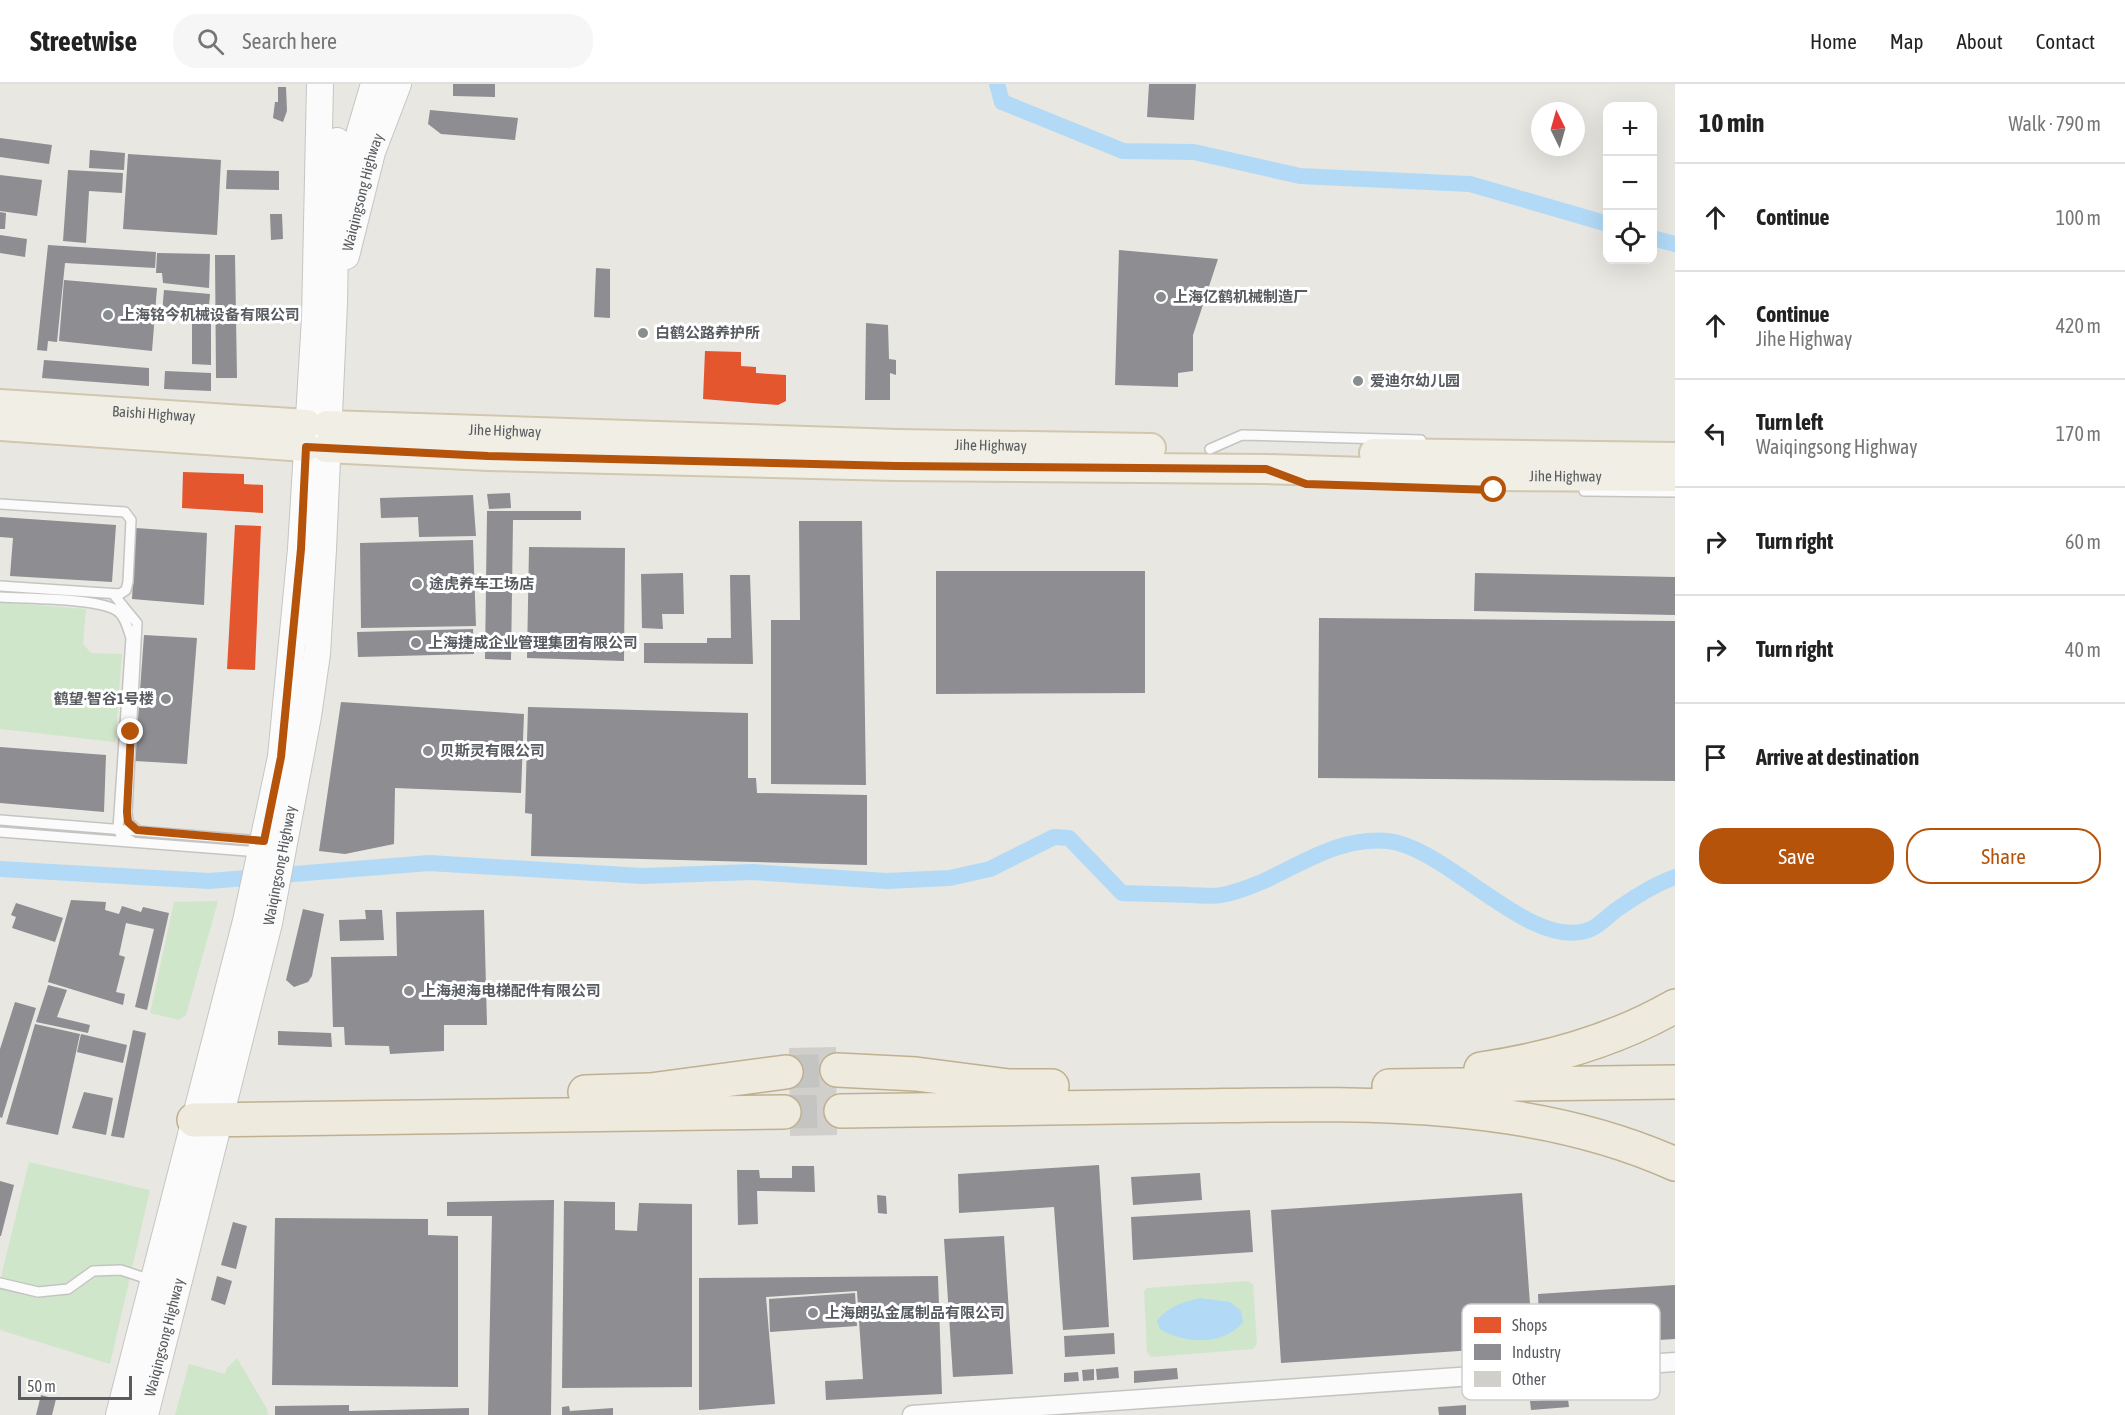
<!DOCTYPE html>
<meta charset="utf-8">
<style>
:root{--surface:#fff;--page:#f6f6f6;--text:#222;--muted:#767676;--line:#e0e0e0;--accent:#b45309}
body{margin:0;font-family:"Asap Condensed","Noto Sans SC",sans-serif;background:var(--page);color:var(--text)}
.controls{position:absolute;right:18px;top:18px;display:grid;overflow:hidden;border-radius:12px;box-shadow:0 6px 24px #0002}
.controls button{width:54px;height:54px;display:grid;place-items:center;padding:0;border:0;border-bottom:2px solid var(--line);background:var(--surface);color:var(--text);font:30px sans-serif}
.compass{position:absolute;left:1531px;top:18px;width:54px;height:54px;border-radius:50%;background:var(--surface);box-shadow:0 6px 24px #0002;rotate:355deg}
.scale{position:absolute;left:18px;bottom:15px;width:114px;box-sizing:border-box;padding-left:6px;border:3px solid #585c60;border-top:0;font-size:16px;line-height:21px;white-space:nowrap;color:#585c60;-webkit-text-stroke:4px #fff;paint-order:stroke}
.stop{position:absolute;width:18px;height:18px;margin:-14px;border:4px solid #b45309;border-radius:50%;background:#fff}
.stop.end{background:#b45309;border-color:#fff;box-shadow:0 2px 6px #0008}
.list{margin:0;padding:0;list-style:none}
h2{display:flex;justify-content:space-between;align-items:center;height:78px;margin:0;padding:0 24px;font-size:26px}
h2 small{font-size:20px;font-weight:400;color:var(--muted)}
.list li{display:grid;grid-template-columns:39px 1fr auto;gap:18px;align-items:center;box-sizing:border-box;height:108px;padding:0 24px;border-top:2px solid var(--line)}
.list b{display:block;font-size:22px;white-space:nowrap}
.list p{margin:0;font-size:20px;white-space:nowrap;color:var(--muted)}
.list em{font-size:20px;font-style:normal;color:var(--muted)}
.actions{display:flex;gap:12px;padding:18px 24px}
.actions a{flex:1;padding:14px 0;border:2px solid var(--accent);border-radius:24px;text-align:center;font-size:21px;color:var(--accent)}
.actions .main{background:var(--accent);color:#fff}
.icon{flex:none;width:33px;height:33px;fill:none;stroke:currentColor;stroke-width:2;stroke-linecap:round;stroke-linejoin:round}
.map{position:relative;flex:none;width:1675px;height:1331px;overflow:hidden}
header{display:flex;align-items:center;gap:36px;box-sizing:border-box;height:84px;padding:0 30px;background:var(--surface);border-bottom:2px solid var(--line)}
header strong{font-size:28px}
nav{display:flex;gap:33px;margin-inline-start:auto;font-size:21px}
.search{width:420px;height:54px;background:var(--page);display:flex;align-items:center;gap:15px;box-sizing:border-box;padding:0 21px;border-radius:24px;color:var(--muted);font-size:22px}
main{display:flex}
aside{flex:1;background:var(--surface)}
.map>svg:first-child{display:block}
.green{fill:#cfe6cb}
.water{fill:#b2daf6}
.shops{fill:#e4572e}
.industry{fill:#8d8d92}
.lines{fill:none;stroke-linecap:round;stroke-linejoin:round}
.canal{stroke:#b2daf6;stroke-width:16}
.building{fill:#d0cfcc}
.motorway-tunnel{stroke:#c4c4c2;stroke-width:33;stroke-dasharray:33 16;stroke-linecap:butt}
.service-casing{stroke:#c4c4c3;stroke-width:12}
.minor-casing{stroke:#c4c4c3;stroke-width:21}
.secondary-casing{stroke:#c5c5c4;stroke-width:28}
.primary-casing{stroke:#d1c7ae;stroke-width:32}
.motorway-casing{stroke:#bfb090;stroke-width:36}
.service{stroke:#fcfbfb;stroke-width:9}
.minor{stroke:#fcfbfb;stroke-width:18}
.secondary{stroke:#fcfbfb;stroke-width:26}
.primary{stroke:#f1efe5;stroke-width:28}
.motorway{stroke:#eeeade;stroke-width:33}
.route{stroke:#b45309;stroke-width:8}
.poi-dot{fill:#8a8d8e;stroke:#fff;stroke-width:2}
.labels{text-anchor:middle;stroke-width:6;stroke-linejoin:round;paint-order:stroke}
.street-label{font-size:15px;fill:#585c60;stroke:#fff}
.poi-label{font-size:15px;font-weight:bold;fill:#585c60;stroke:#fff;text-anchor:start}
.key{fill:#fff;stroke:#cdcecf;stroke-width:1.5}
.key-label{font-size:16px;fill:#585c60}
</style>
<header>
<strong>Streetwise</strong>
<div class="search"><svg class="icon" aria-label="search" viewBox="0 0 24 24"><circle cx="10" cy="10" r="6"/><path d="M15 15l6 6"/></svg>Search here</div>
<nav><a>Home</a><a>Map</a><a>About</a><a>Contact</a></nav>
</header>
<main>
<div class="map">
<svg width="1675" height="1331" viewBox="0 0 1675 1331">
<rect width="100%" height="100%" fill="#e8e7e2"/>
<!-- green -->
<path class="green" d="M0,518L86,525L83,560L91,569L122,570L115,658L0,645Z
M218,817L186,931L179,936L150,929L174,818Z
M29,1078L150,1106L110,1280L0,1246V1197Z
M1247,1197L1253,1200L1257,1260L1253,1265L1151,1273L1147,1268L1144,1207L1147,1204Z
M237,1274L267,1325L268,1331H175L189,1280L225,1290L227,1284Z"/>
<!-- water -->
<path class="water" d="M1200,1214L1230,1218L1241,1227L1243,1238C1224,1262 1184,1260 1160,1245L1157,1237C1166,1223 1184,1218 1200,1214Z"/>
<!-- shops -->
<path class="shops" d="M705,267L741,268V282L756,283V289L786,291V317L778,321L703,315Z
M183,388L244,390V400L263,401V429L182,424Z
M235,441L261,442L255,586L227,585Z"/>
<!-- industry -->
<path class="industry" d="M453,0H495V13L453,12Z
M1149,0H1196L1194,36L1147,33Z
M278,3H286L287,27L283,38L273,34L275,18H278Z
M430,26L518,34L515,56L441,50L428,40Z
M0,54L52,61L49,80L0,73Z
M90,66L125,69L124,86L89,84Z
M128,70L221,76L217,151L123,145Z
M68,86L123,89L122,109L89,107L86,159L63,157Z
M227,86L279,87V106L226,105Z
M0,91L42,96L37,132L0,127Z
M0,128L6,129L5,145H0Z
M270,130H282L283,155L271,156Z
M0,151L27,155L25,173L0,169Z
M48,161L156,168L155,184L65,179L57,258L48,257L47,267L37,266Z
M1119,166L1218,175L1193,251V287L1178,289V303L1115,301Z
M157,169L210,170L209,204L163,199L162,189H156Z
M215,171H235L237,294H216Z
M596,184L610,185V234L594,233Z
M64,196L157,204L152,267L59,257Z
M164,206L210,210L208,234L162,229Z
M211,236V281L192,280V237Z
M866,239L888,241L889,275L896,276V291L890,289V316H865Z
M44,276L149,284V302L42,294Z
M165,287L211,289V307L164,305Z
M510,409L511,424L489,425L487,410Z
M473,411L476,452L419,453L418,433L381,434L380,414Z
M487,427H581V436H513L511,576L485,575Z
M0,433L116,441L112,498L10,492L13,454L0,453Z
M799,437H862L866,701L771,700V536H800Z
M136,444L207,449L204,521L132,515Z
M473,456L476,542L361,544L360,459Z
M529,463L625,464L624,577L527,574Z
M936,487H1145V609L936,610Z
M683,489L684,530H662L663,545L642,544L641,490Z
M1475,489L1675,493V531L1474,527Z
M730,491H750L753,580L644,579V559H707V554H731Z
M1319,534L1675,537V697L1318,694Z
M473,545L474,570L358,573L357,548Z
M144,551L197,554L187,680L135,677Z
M341,618L524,630L521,709L395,704L394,760L345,770L319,767Z
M528,623L748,629V694H756L757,709L867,711V781L531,772L532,730L525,729Z
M0,663L106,671L104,728L0,719Z
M71,816L106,818L105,826L119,830L122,822L141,828L143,823L169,829L147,926L135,923L154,845L126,839L119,871L125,873L116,908L125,910L123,921L48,898Z
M16,819L63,834L55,858L12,844L16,833L11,831Z
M303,825L324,830L312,892L308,898L294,903L286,896Z
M365,826H382L384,856L340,857L339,836L366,835Z
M484,826L487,941H444V967L390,970L389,962L345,961L344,943H333L331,873L397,872L396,828Z
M48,901L67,906L57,933L90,941L88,949L36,938Z
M15,918L36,924L2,1034L0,1033V965Z
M35,940L80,950L58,1051L6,1040Z
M133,946L146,949L124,1054L111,1052Z
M278,947L331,949L332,963L278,961Z
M81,950L127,961L123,979L77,968Z
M84,1008L113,1014L106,1051L72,1044Z
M1099,1081L1109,1243L1063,1246L1054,1123L959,1129L958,1090Z
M792,1082H814L815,1108L757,1107L758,1140L738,1141L737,1086H759L760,1094H792Z
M1200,1089L1202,1116L1133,1121L1131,1093Z
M0,1097L14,1101L1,1152H0Z
M1522,1109L1533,1262L1281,1279L1271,1126Z
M877,1111L886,1112L887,1130L878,1129Z
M554,1116L551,1331H488L492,1132H447V1118Z
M564,1117L615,1118V1146L637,1147L639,1119L692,1120V1303L562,1304Z
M1250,1126L1253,1168L1133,1176L1131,1133Z
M275,1134L428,1135V1151L458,1152V1303L272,1301Z
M233,1138L247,1142L236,1185L221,1181Z
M1004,1152L1013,1290L953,1293L944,1155Z
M217,1192L232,1197L225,1221L211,1216Z
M938,1192L942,1310L826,1316L825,1297L863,1295L857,1207L766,1213L775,1320L699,1326V1194Z
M1675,1201V1255L1540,1263L1538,1210Z
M855,1209L857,1242L770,1248L769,1215Z
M1114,1249L1115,1270L1065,1273L1064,1252Z
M1118,1283L1119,1294L1097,1296L1096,1285Z
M1177,1284L1178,1295L1134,1299V1287Z
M1094,1285V1296L1083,1297L1082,1286Z
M1078,1288L1079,1297L1064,1298V1289Z
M41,1311L56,1315L52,1331H36Z
M1568,1315L1569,1323L1531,1326L1530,1317Z
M349,1321V1327L469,1324V1331H275V1322Z
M1466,1321V1331H1439L1438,1323Z
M569,1322L570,1327L613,1324V1331H562V1323Z"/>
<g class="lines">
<!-- canal -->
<path class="canal" d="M997,0L1002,18L1123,67L1194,68L1300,92L1470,100L1608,140
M1652,154L1675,160
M0,785L209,797L429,779L643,792L752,788L886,797L950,794L990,785L1054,753L1069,754L1122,809C1145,810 1168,810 1190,811C1200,811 1212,813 1222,811C1280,800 1325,751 1388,757C1449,764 1532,870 1591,845C1600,841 1608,832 1616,826C1635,813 1653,801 1675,793"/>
</g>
<!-- building -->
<path class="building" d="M836,963L837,1051L790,1052L789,964Z"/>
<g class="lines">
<!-- motorway-tunnel -->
<path class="motorway-tunnel" d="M786,988L837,986
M784,1028L841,1027"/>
<defs>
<path id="service" d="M1210,365L1242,351L1421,356
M1584,407L1675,408
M0,420L125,428L131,436L128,498L126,506L120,510L0,502
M114,511L137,539L127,728L128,738L137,746
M0,513C27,515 95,514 116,526C125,531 128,545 131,554L118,745L121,751L133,758
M0,736L262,757
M0,748L258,768
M0,1199L38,1208L68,1205L93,1187L121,1186L151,1196"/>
<path id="minor" d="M912,1331L1675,1278"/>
<g id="secondary">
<path d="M347,92L374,0"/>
<path id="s1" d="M346,172L372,68L398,0"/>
<path d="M119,1331L246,837L281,673L301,465L315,234L320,0"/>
<path id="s2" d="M145,1331L269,839L308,632L317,570L323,465L334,219L337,57"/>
</g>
<g id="primary">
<path id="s3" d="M0,320L307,340"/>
<path id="s4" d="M327,341L898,360L1151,364"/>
<path d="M0,342L306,363"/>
<path id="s5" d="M326,364L488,372L896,382L1266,385L1493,392L1675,393"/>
<path d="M1374,369L1675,373"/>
</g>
<path id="motorway" d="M1481,985C1550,975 1614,957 1675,922
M837,986L916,990L1009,1002H1052
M1389,1002L1675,998
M585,1008L650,1006L786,988
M841,1027C957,1026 1073,1024 1189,1022C1351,1020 1524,1012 1675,1080
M194,1036L784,1028"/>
</defs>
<!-- service casing -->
<use href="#service" class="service-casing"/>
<!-- minor casing -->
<use href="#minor" class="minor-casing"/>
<!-- secondary casing -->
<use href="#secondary" class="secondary-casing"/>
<!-- primary casing -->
<use href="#primary" class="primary-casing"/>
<!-- motorway casing -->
<use href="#motorway" class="motorway-casing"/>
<!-- service -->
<use href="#service" class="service"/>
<!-- minor -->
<use href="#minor" class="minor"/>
<!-- secondary -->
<use href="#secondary" class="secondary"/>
<!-- primary -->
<use href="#primary" class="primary"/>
<!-- motorway -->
<use href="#motorway" class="motorway"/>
</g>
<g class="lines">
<!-- route -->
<path class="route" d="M131,648L127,728L128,738L137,746L264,757L281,673L301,465L306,363L488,372L896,382L1266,385L1306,400L1494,406"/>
</g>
<!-- markers -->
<g class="poi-dot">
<circle cx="1161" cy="213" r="6"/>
<circle cx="108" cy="231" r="6"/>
<circle cx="643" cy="249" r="6"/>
<circle cx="1358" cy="297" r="6"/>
<circle cx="417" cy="500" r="6"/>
<circle cx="416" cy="559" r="6"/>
<circle cx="166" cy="615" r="6"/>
<circle cx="428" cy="667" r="6"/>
<circle cx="409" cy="907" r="6"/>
<circle cx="813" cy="1229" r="6"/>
</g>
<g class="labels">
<!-- street labels -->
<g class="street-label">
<text dy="5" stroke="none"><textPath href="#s1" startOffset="66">Waiqingsong Highway</textPath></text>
<text dy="5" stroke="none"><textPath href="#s3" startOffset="154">Baishi Highway</textPath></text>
<text dy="5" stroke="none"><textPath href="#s4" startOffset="178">Jihe Highway</textPath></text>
<text dy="5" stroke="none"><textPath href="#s4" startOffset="664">Jihe Highway</textPath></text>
<text dy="5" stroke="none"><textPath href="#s5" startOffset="1240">Jihe Highway</textPath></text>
<text dy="5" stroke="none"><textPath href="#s2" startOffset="566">Waiqingsong Highway</textPath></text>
<text dy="5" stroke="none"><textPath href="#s2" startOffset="80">Waiqingsong Highway</textPath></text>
</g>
<!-- poi labels -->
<g class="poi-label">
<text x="1173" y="218">上海亿鹤机械制造厂</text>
<text x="120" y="236">上海铭今机械设备有限公司</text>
<text x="655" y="254">白鹤公路养护所</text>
<text x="1370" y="302">爱迪尔幼儿园</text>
<text x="429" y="505">途虎养车工场店</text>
<text x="428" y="564">上海捷成企业管理集团有限公司</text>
<text x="154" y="620" text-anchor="end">鹤望·智谷1号楼</text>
<text x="440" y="672">贝斯灵有限公司</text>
<text x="421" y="912">上海昶海电梯配件有限公司</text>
<text x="825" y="1234">上海朗弘金属制品有限公司</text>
</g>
</g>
<!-- legend -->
<rect x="1462" y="1220" width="198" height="96" rx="9" class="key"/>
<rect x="1474" y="1233" width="27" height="16" fill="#e4572e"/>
<rect x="1474" y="1260" width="27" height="16" fill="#8d8d92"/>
<rect x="1474" y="1287" width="27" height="16" fill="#d0cfcc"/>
<g class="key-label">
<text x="1512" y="1247">Shops</text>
<text x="1512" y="1274">Industry</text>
<text x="1512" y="1301">Other</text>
</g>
</svg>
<div class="controls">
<button>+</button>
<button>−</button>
<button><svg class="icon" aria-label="locate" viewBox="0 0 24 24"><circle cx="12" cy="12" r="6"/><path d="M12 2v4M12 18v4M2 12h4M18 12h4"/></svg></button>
</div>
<svg class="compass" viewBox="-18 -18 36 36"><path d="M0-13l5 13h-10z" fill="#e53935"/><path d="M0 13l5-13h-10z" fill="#767676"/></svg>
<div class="scale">50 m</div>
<div class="stop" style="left:1494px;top:406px"></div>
<div class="stop end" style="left:131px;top:648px"></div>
</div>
<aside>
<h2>10 min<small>Walk · 790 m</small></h2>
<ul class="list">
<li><svg class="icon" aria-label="ahead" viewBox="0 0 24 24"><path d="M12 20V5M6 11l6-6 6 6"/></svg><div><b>Continue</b></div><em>100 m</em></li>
<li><svg class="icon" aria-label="ahead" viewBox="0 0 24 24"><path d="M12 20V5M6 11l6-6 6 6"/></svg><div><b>Continue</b><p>Jihe Highway</p></div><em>420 m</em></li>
<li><svg class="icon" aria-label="left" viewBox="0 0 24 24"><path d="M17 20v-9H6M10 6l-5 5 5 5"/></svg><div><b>Turn left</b><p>Waiqingsong Highway</p></div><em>170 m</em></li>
<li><svg class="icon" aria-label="right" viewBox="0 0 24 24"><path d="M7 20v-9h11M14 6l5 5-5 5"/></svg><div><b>Turn right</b></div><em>60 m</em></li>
<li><svg class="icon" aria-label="right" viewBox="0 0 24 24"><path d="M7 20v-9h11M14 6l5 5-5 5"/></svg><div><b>Turn right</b></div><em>40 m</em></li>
<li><svg class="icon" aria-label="arrive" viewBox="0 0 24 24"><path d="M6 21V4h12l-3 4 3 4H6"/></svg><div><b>Arrive at destination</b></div></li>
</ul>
<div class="actions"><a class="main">Save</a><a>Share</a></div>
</aside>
</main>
